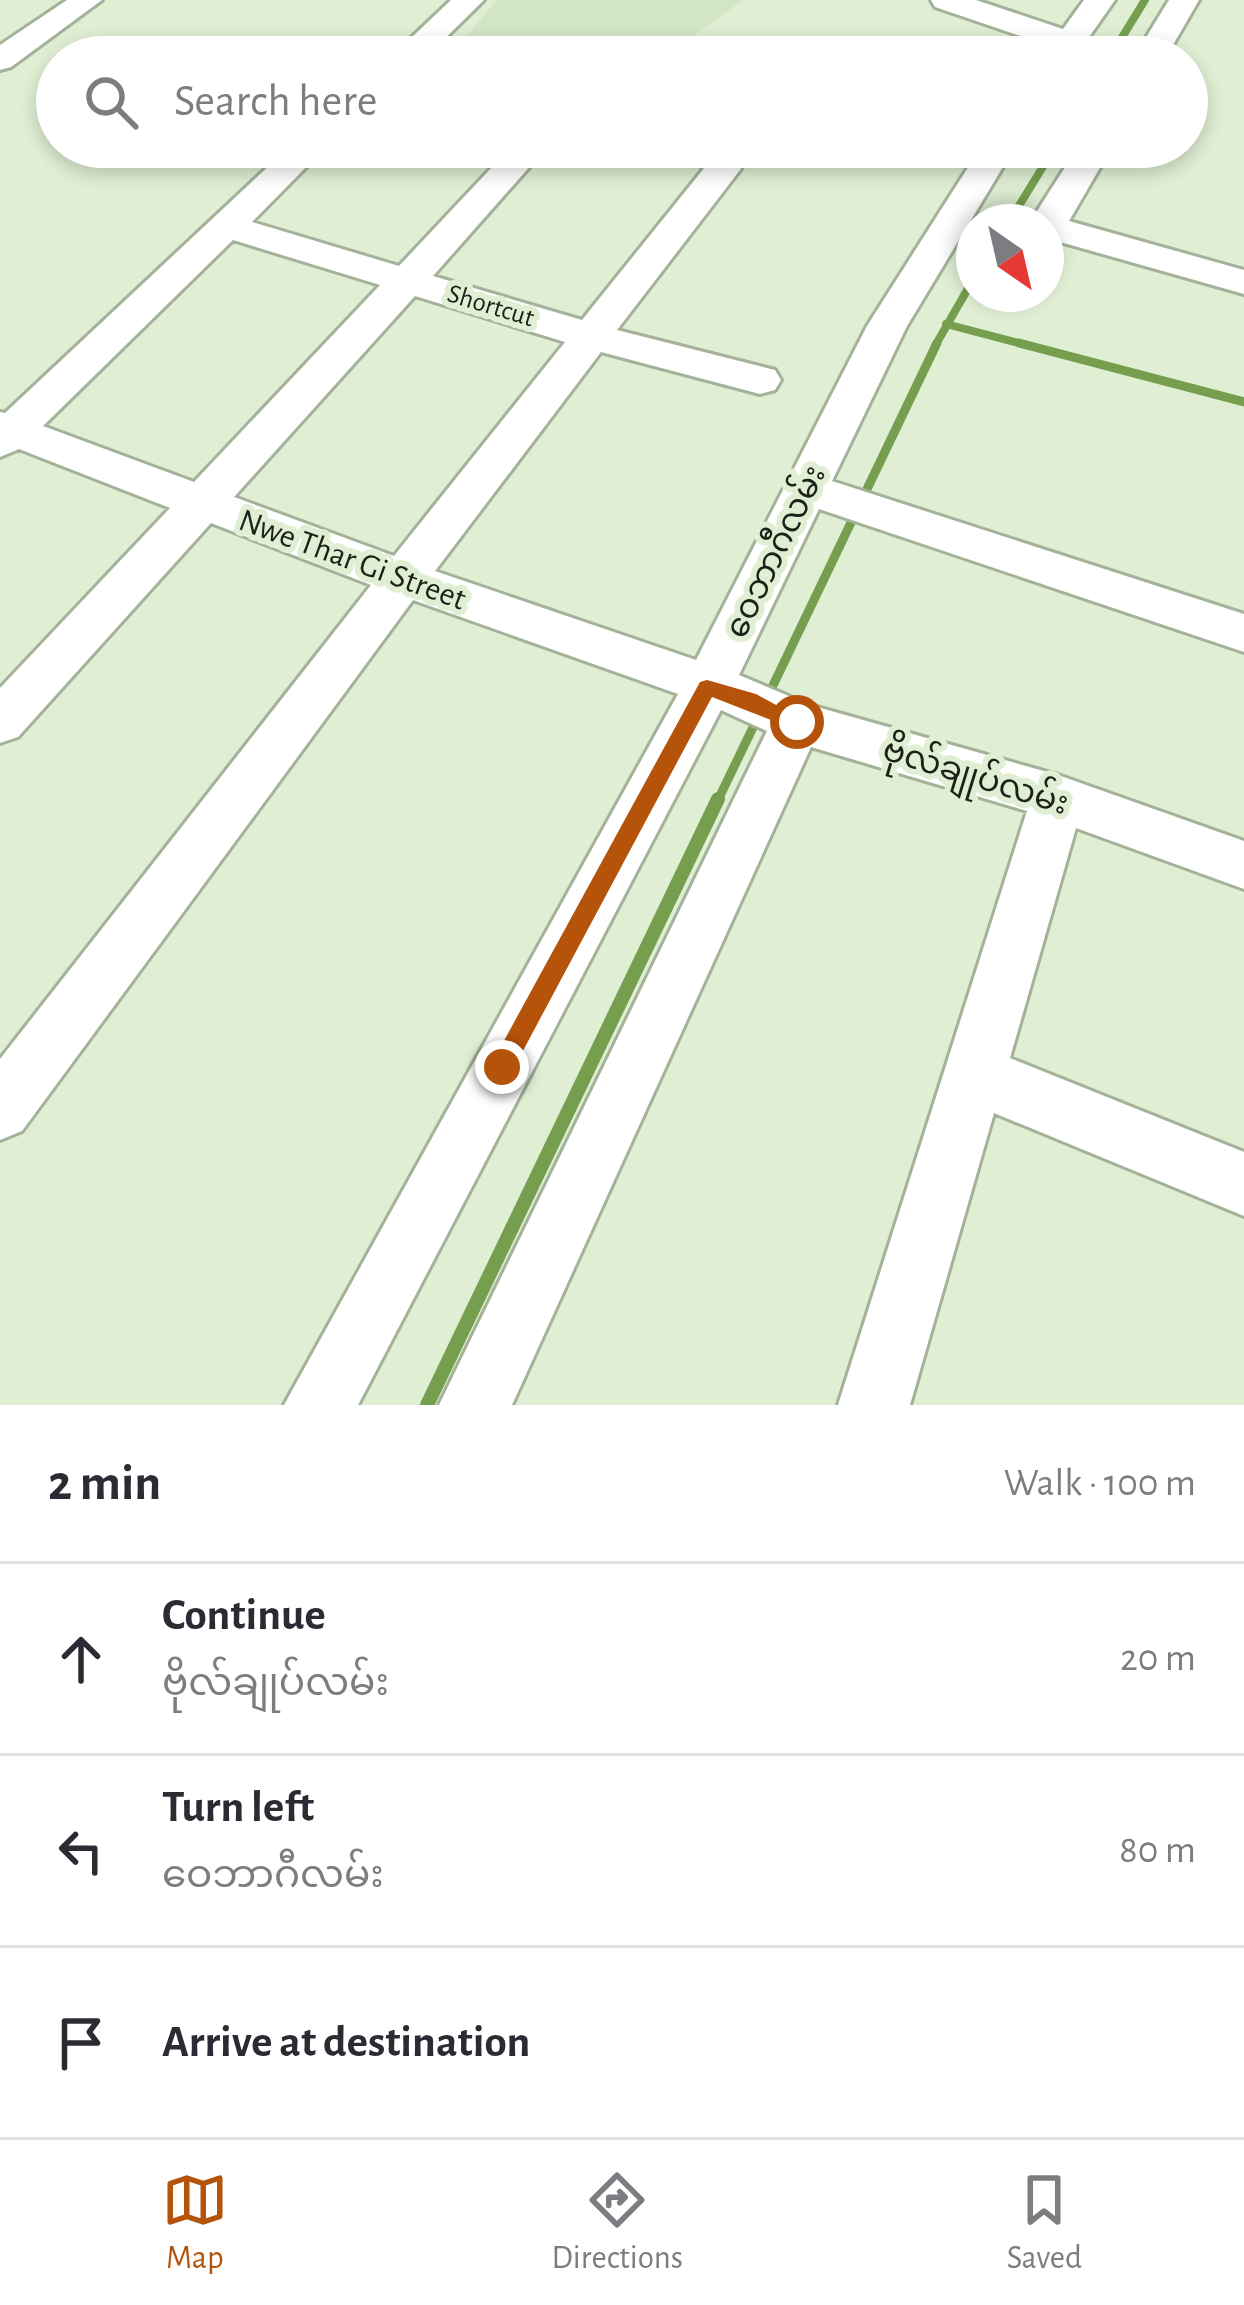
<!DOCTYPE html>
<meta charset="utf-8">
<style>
:root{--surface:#fff;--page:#f7f7f7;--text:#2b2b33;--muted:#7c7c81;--line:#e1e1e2;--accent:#b45309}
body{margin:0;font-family:"Alegreya Sans","Noto Sans Myanmar",sans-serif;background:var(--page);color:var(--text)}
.compass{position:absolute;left:956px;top:204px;width:108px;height:108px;border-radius:50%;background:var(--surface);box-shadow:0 6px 18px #0003;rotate:146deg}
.stop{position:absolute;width:36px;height:36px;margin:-27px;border:9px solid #b45309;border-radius:50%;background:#fff}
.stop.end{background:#b45309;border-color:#fff;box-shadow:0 3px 12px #0008}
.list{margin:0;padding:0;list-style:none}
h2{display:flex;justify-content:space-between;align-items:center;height:156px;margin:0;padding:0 48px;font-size:51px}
h2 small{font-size:39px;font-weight:400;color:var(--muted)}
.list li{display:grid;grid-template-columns:78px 1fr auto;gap:36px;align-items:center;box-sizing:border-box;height:192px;padding:0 48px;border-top:3px solid var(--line)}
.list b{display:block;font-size:45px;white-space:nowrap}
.list p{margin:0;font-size:39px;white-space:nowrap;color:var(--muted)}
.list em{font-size:39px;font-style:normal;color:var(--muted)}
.icon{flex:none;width:66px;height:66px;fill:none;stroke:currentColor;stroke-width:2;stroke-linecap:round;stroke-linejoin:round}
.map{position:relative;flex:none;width:1244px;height:1405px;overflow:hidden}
.search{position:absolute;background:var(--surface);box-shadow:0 6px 18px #0003;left:36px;right:36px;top:36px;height:132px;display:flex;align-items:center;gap:30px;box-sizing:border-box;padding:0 42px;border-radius:66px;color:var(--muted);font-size:45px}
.sheet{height:732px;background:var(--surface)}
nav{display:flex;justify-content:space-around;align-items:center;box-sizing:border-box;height:168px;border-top:3px solid var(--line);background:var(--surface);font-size:33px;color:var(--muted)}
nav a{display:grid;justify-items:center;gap:6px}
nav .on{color:var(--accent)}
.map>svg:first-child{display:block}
.built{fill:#d2e5c4}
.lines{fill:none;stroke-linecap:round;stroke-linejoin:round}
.stream-far2{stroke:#759f4f;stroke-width:8}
.stream-far1{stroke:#759f4f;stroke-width:9}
.stream{stroke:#759f4f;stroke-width:14}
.minor-casing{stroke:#a3b298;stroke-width:6}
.minor{fill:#fff;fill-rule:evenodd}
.route{fill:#b45309}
.labels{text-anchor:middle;stroke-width:12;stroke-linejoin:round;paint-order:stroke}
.far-street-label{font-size:27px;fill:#1c2218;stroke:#e0efd4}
.street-label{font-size:33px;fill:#1c2218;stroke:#e0efd4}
</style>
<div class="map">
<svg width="1244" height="1405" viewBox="0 0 1244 1405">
<rect width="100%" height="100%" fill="#e0efd4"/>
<!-- built -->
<path class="built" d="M497,0H743L664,57H519L460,44Z"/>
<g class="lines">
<!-- stream-far2 -->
<path class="stream-far2" d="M1110,57L1145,0
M1009,222L1055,147
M946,324L1030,346
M935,346L974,278"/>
<!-- stream-far1 -->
<path class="stream-far1" d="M1019,343L1244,402
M766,700L937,343
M717,802L758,717"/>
<!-- stream -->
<path class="stream" d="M427,1405L718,799"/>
<defs>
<path id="minor" d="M67,0H102L11,67L0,70V45Z
M451,0H484L426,57H391Z
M931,0H976L1063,29L1084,0H1115L1075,57H1043L1050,46L935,7Z
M1169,0H1199L1166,57H1134Z
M289,147H326L252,222L399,266L511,147H547L433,276L582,320L705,167L659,154L654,147H711L740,154L745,162L740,170L617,330L775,370L781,380L775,390L760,394L601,352L435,571L696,660L867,326L981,147H1015L907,326L832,481L1244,614V652L819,509L739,675L810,705L1058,775L1244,841V889L1076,828L1010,1058L1244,1152V1216L994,1113L910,1405H838L1027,811L811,747L512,1405H439L767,731L721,710L358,1405H284L678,694L413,600L22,1131L0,1140V1059L371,585L211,523L18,737L0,743V688L170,508L19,449L0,457V412L5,413ZM233,240L380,285L194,482L43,426ZM415,296L565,342L394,556L234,497Z
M1078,147H1112L1069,221L1244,270V294L1046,238V222H1030Z"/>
</defs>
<!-- minor casing -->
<use href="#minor" class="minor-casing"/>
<!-- minor -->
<use href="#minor" class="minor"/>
</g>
<!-- route -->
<path class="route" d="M707,680L756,694L807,722L797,730L712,697L510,1075H494V1059L700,682Z"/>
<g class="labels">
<!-- far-street labels -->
<g class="far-street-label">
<text transform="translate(491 305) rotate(17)" y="9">Shortcut</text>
</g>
<!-- street labels -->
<g class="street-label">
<text transform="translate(774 551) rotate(-64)" y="12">ဝေဘာဂီလမ်း</text>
<text transform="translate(353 558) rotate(20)" y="12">Nwe Thar Gi Street</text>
<text transform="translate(976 775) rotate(17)" y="12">ဗိုလ်ချုပ်လမ်း</text>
</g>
</g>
</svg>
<svg class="compass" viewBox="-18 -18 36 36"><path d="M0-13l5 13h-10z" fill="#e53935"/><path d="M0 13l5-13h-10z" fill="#7c7c81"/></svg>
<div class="stop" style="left:797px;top:722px"></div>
<div class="stop end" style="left:502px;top:1067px"></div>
<div class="search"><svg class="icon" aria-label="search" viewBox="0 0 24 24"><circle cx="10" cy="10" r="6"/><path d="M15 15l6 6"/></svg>Search here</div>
</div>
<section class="sheet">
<h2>2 min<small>Walk · 100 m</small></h2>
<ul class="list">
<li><svg class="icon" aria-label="ahead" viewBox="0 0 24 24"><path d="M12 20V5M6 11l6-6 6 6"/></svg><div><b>Continue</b><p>ဗိုလ်ချုပ်လမ်း</p></div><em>20 m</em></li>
<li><svg class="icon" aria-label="left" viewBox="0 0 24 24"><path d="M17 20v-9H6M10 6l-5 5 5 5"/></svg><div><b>Turn left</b><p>ဝေဘာဂီလမ်း</p></div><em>80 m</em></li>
<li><svg class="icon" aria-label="arrive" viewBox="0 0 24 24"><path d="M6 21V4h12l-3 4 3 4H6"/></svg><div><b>Arrive at destination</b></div></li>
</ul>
</section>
<nav>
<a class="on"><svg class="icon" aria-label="map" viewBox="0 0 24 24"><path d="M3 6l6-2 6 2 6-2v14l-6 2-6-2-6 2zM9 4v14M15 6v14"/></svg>Map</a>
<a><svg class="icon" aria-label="directions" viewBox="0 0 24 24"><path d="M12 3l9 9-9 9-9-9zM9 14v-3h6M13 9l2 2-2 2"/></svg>Directions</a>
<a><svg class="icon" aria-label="saved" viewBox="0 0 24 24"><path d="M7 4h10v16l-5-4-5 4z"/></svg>Saved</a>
</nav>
